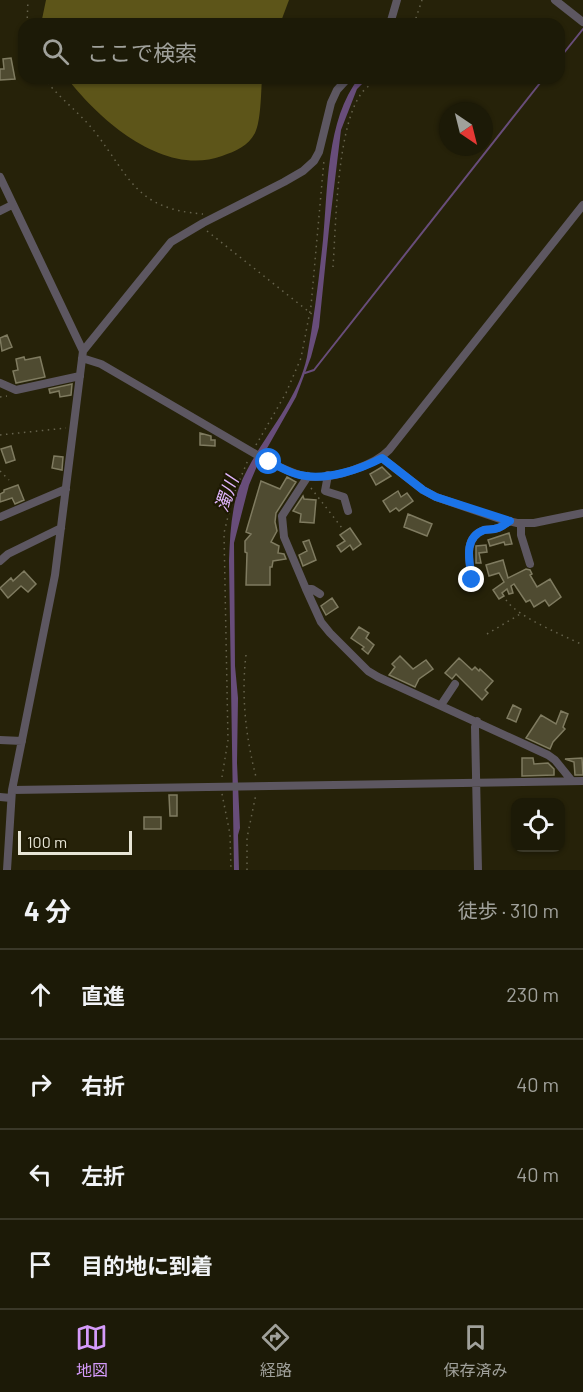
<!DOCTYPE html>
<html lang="ja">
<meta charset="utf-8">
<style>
:root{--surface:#1c1a07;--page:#252311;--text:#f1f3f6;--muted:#a0a19b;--line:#3a3828;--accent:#d59bfb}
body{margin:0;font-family:Barlow,"Noto Sans JP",sans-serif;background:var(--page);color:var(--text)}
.controls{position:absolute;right:18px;bottom:18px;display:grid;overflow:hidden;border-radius:12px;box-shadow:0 2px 4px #0004}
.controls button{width:54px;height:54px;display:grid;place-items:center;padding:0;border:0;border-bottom:2px solid var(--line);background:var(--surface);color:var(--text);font:30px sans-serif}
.compass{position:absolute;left:439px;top:102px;width:54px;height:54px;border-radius:50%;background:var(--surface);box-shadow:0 2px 4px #0004;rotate:145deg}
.scale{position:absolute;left:18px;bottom:15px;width:114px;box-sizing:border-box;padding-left:6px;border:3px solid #e7e5d6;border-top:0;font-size:16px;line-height:21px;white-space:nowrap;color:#e7e5d6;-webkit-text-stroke:4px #1d1902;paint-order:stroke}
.stop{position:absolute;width:18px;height:18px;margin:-14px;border:4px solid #1a73e8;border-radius:50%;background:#fff}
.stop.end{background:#1a73e8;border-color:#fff;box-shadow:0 2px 6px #0008}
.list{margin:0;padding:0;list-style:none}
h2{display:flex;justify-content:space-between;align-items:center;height:78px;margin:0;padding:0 24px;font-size:26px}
h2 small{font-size:20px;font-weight:400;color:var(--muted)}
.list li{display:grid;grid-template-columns:39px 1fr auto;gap:18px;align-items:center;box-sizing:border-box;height:90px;padding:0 24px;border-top:2px solid var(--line)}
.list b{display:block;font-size:22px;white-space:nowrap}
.list em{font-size:20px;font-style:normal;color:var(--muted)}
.icon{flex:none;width:33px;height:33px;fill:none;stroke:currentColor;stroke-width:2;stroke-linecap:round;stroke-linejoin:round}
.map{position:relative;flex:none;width:583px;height:870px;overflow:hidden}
.search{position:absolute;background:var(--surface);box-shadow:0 2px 4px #0004;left:18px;right:18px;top:18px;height:66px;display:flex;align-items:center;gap:15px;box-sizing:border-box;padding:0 21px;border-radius:18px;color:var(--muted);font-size:22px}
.sheet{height:438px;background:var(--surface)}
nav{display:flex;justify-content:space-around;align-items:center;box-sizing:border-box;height:84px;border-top:2px solid var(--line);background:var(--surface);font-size:16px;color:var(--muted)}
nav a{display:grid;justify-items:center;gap:3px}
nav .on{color:var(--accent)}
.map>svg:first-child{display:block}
.forest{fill:#5d5519}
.water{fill:#684d7a}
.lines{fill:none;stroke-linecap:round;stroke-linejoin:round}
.stream{stroke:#684d7a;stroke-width:2}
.building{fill:#4f4b31;stroke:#7f7b60;stroke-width:1.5}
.path{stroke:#66634d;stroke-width:1.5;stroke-dasharray:1.5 4.5;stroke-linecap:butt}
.minor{stroke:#5d5761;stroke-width:8}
.route{stroke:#1a73e8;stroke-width:8}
.labels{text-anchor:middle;stroke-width:4.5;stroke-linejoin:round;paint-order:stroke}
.water-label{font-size:18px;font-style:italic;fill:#e0b5fd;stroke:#1d1902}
</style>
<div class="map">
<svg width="583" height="870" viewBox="0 0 583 870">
<rect width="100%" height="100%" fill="#262209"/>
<!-- forest -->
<path class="forest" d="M46,0H289L280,24H41Z
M67,78H262C261,92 261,121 255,133C248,146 236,151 222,156C164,177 100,121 67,78Z"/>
<!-- water -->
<path class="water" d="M359,78H368L357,89L341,130L329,229L319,327L311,357L296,397L257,466L249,485L234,543L235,666L238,698L237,763L240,828L238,835L239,870H234L229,561C230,536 231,509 240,485C258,441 297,404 307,357C314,318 319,279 323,240C328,190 326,119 359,78Z"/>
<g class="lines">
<!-- stream -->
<path class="stream" d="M559,59L583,29
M305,373L314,370L544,78"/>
</g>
<!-- building -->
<path class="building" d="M11,58L15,79L0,80V69H4L3,59Z
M7,335L12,347L2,351L0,338Z
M24,357L25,360L40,357L45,377L16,383L13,371L18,370L16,359Z
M72,384L71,395L60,397L59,391L50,393L49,389Z
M200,433L211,436V440H215V446L200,445Z
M11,446L15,460L6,463L1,449Z
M54,456L63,457L62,470L52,468Z
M382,467L391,476L376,485L370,474Z
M287,477L296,482L276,513L275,522L277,531L271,542L279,546L278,553L284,554L286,559L273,561L272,567H270V585H246L247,553L245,552V541L251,534L246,532L261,481L280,489Z
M18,485L24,500L15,504L12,498L0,502V494L4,492V490Z
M398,491L401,497L407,493L413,501L399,511L396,508L390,512L383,501Z
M303,496L304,499L316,500L314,523L300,522L301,514L293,511Z
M408,514L432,524L427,536L404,527Z
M350,528L361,544L353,550L350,545L341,552L337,546L345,541L340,535Z
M509,533L512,544L505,545L504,542L490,546L488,540Z
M309,540L316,560L303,566L299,555L307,551L303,542Z
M486,545L487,552L479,553L481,563H476V546Z
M503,560L508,578L526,569L530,570L532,574L530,575L537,587L550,579L561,597L549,606L545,600L534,607L530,600L526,602L514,584L511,586L513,593L509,594L507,589L502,593L504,596L499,599L493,590L504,582L499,573L489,576L486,565Z
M24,571L36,584L28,592L21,586L8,598L0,588L11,578L13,581Z
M332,598L338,607L326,615L321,606Z
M359,627L369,633L366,638L374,645L368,654L362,649L364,647L351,638Z
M400,656L413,669L426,660L433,669L419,679L415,687L389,675L395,667L392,664Z
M459,658L472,670L475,667L479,671L480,669L493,681L485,690L488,693L482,700L456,674L452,679L445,673Z
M513,705L521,709L516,722L507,718Z
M561,711L568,714L563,727L565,729L553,742L550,749L526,738L541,715L556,724Z
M522,758H533L534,764L548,763L554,769V775L522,776Z
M582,758L583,775H575L574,762L565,759Z
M169,795H177V816H170Z
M144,817H161V829H144Z"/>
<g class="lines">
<!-- path -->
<path class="path" d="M27,24L28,0
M414,24L422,0
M44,78C59,98 80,113 95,132C131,179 136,209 203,214
M207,231L313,315
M333,267C336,224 337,127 361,94C365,88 373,83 378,78
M0,397L7,396
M0,435L66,428
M256,445L286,393L301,358L311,306L324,160
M0,471L9,480
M311,488L342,528
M506,600C519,618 563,635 583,645
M487,634L522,613
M246,655C241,696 246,738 256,777
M222,777L228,740L224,533L233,496L248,460
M222,794L230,834L231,870
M247,870V838L256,794"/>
<!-- minor -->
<path class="minor" d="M555,0L583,22
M390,24L397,0
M0,177L83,351
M0,211L12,205
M82,358L101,364L269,462C283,468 298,477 314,477C336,478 375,465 389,450L583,205
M0,383L16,390L80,376
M382,458L423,490L436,497L500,519L517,523H534L583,513
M328,475L325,491L344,497L348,511
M308,476L282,516L284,537L306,589L321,622L330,633L368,671L378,677L548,755L555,760L572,781
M0,517L66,489
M521,523V535L530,564
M0,561L8,554L61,528
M472,580C470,563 462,538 484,530C488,529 493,530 498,528C502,527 506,523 510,521
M306,589H312L320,594
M441,705L455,684
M477,721L475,727L478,870
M0,740L22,741
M12,790L583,781
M0,797L11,798
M7,870L12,790L55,575L83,351L171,242L203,223L284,182L303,171L314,161L319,152L331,103L337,90L348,78"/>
</g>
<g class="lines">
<!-- route -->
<path class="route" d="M269,462C279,466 289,473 300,475C325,481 359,470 382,458L423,490L436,497L510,521C506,523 502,527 498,528C493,530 488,529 484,530C462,538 470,563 472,580"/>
</g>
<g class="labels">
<!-- water labels -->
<g class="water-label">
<text transform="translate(227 494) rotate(-71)" y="6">濁川</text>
</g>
</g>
</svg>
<div class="controls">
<button><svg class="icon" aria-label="locate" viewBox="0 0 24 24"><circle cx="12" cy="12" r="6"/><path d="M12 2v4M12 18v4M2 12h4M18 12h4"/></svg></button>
</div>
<svg class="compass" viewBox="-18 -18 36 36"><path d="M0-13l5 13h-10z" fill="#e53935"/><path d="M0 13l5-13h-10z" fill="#a0a19b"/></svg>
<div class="scale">100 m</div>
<div class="stop" style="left:269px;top:462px"></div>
<div class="stop end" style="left:472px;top:580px"></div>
<div class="search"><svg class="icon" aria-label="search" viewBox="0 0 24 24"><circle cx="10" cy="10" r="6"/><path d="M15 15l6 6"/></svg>ここで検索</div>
</div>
<section class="sheet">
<h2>4 分<small>徒歩 · 310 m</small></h2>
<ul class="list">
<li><svg class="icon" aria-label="ahead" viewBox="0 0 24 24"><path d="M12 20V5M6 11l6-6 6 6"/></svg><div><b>直進</b></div><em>230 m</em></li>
<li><svg class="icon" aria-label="right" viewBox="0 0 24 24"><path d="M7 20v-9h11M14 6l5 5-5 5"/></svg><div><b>右折</b></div><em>40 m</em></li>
<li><svg class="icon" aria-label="left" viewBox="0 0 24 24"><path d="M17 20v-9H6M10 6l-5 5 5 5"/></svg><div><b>左折</b></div><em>40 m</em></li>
<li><svg class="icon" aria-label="arrive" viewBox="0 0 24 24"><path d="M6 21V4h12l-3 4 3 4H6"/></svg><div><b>目的地に到着</b></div></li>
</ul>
</section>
<nav>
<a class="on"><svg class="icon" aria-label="map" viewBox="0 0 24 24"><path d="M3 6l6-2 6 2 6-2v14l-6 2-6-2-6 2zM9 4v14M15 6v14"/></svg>地図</a>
<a><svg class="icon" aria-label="directions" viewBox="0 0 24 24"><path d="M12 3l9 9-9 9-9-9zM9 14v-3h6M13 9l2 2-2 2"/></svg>経路</a>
<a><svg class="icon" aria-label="saved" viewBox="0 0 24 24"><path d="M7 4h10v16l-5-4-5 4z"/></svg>保存済み</a>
</nav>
